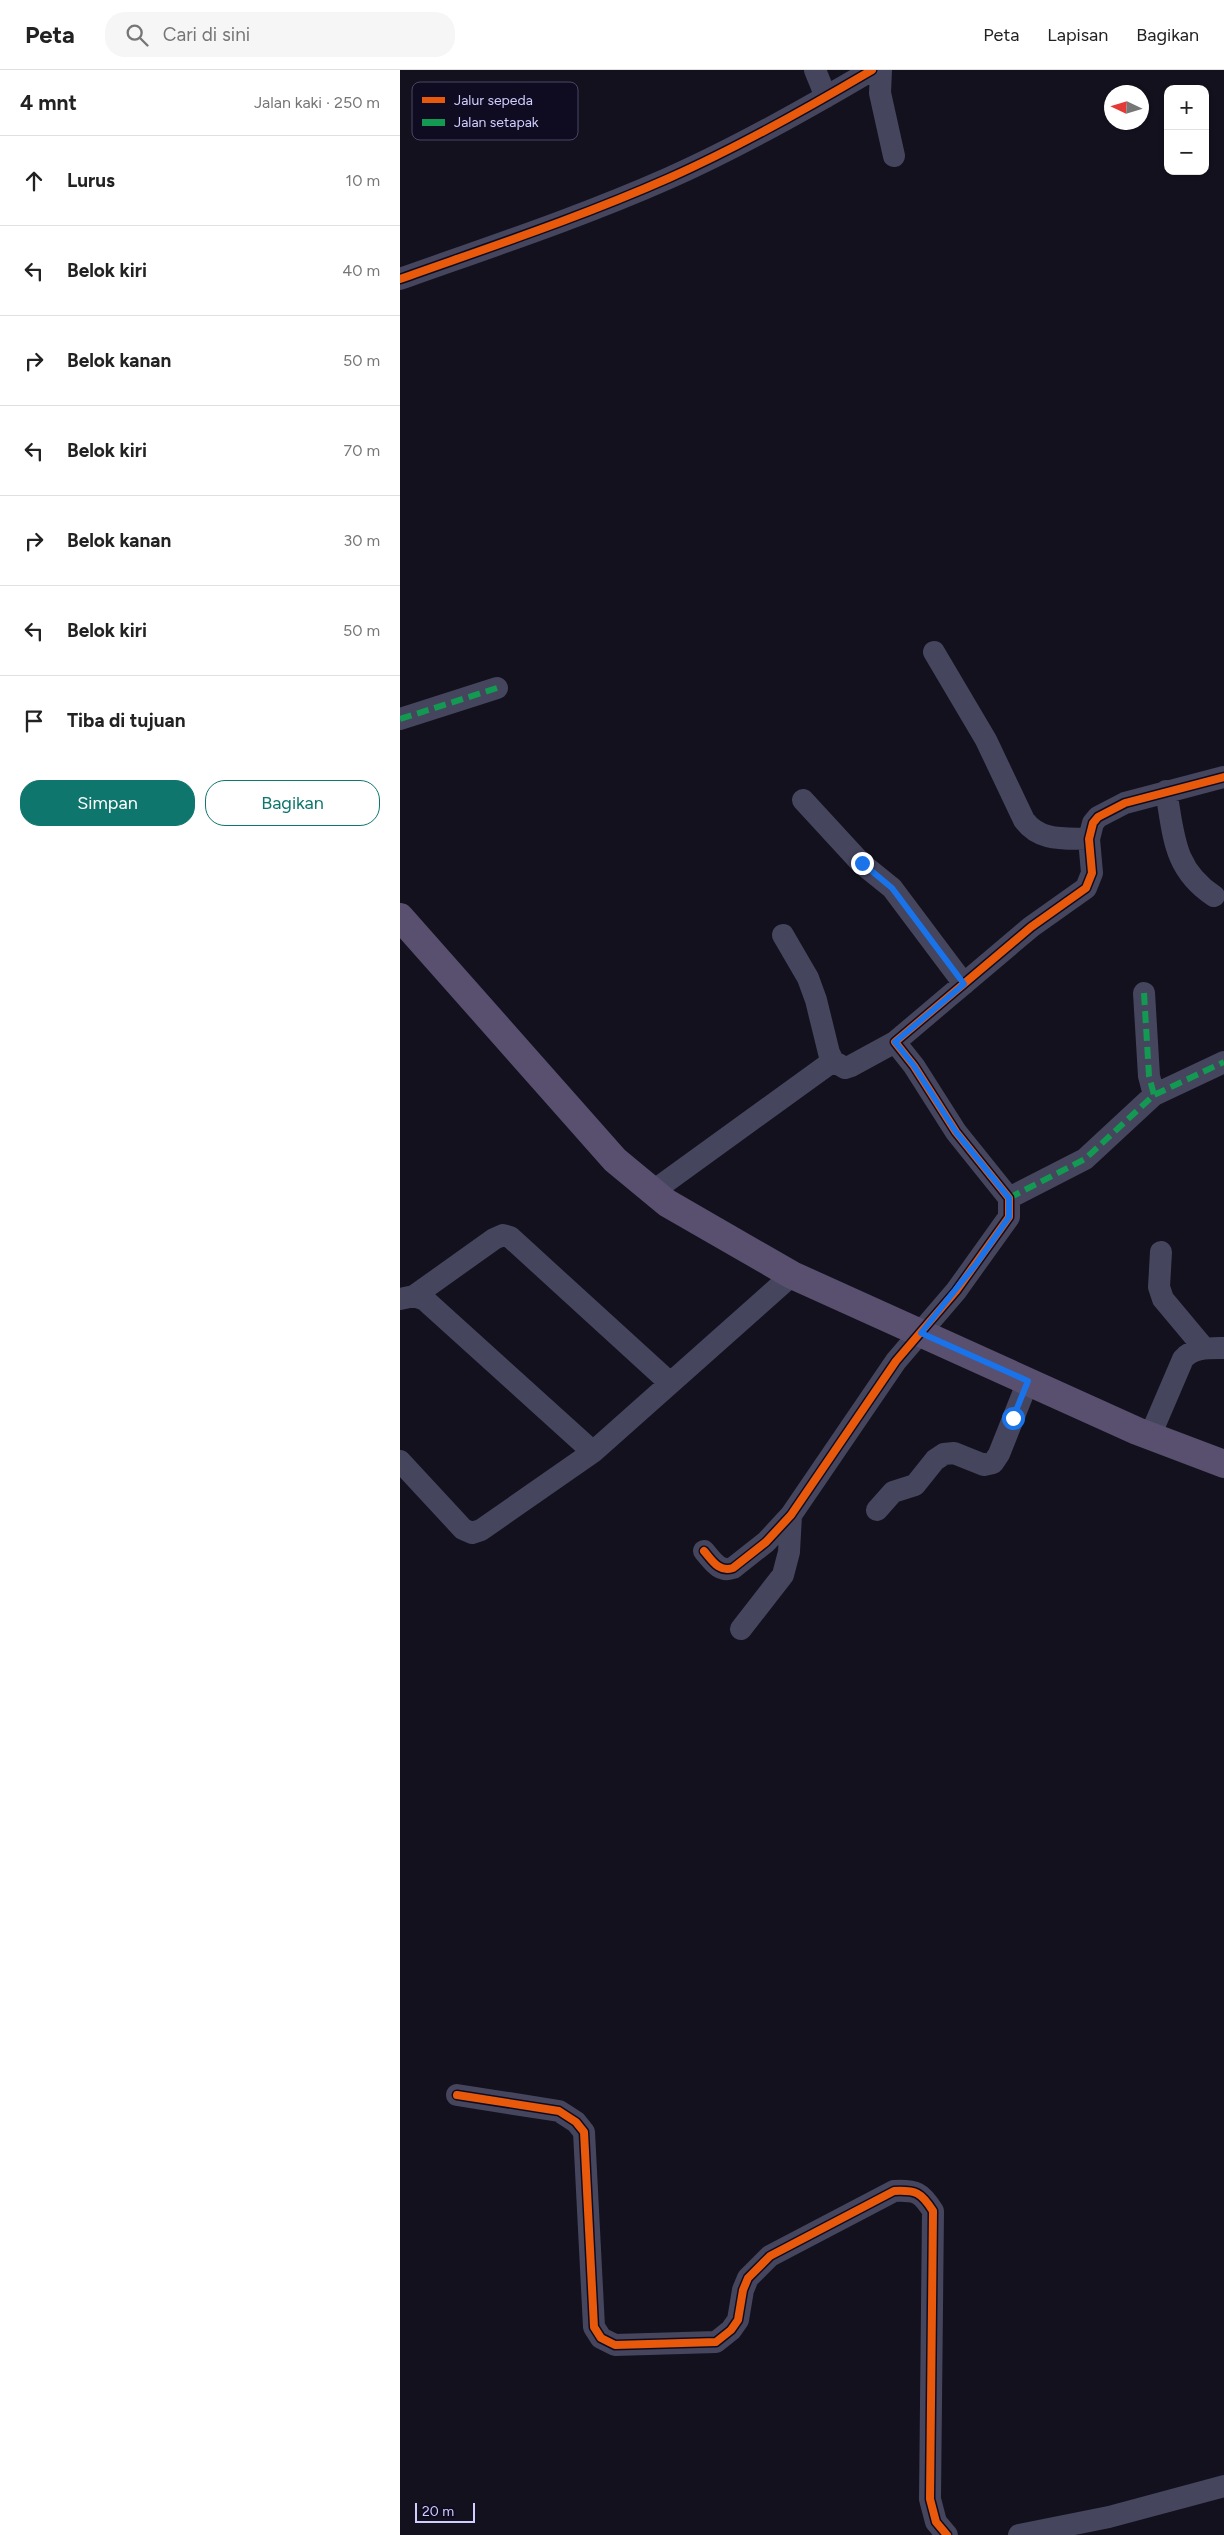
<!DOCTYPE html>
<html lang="id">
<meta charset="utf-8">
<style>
:root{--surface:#fff;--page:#f6f6f6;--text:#222;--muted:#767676;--line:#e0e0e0;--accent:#0f766e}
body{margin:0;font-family:Figtree,sans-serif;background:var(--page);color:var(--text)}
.controls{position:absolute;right:15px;top:15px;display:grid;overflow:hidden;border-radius:10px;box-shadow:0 1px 4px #0004}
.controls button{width:45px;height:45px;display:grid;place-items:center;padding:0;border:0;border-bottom:1px solid var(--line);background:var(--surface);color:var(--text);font:25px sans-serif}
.compass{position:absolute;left:704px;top:15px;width:45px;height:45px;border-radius:50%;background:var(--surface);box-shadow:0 1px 4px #0004;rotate:274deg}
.scale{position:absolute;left:15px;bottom:12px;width:60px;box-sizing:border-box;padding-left:5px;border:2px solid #d0cdff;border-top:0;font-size:14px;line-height:18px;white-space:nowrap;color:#d0cdff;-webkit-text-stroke:4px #0f0c22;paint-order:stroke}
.stop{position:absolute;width:15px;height:15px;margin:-11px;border:4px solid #1a73e8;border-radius:50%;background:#fff}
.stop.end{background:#1a73e8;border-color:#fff;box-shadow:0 1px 5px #0008}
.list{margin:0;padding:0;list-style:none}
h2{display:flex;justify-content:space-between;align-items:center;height:65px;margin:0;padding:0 20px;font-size:21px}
h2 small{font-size:16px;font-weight:400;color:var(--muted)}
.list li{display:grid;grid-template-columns:32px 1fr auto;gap:15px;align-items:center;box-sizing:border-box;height:90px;padding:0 20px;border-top:1px solid var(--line)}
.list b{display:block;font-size:19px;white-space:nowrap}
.list em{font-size:16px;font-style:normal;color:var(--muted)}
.actions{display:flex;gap:10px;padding:15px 20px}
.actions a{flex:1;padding:11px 0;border:1px solid var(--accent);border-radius:20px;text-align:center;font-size:18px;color:var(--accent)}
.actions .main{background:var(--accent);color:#fff}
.icon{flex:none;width:28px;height:28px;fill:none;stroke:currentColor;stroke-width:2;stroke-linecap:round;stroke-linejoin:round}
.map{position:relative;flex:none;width:824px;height:2465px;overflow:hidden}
header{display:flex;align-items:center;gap:30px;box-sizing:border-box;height:70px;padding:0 25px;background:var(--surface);border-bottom:1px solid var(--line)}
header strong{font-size:24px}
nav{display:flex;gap:28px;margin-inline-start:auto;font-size:18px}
.search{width:350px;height:45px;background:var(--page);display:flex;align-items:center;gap:12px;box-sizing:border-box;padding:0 18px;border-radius:20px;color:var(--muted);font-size:19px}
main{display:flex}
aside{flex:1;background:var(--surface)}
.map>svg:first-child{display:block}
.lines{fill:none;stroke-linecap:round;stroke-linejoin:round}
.minor{stroke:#45455e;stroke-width:22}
.major{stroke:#594f6f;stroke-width:28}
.quiet{stroke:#139951;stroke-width:6;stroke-dasharray:12 6;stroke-linecap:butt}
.cycleway-casing{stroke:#0f0c22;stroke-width:11}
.cycleway{stroke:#e8590c;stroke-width:8}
.route{stroke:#1a73e8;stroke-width:6}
.key{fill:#0f0c22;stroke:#494664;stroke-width:1}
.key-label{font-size:14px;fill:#d0cdff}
</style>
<header>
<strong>Peta</strong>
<div class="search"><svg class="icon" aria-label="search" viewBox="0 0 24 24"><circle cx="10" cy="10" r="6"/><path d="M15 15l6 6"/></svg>Cari di sini</div>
<nav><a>Peta</a><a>Lapisan</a><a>Bagikan</a></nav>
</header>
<main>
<aside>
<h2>4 mnt<small>Jalan kaki · 250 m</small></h2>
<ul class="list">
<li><svg class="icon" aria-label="ahead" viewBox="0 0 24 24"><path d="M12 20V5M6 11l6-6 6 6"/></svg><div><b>Lurus</b></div><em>10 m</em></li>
<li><svg class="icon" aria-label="left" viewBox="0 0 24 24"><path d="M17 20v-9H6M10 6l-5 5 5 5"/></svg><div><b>Belok kiri</b></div><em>40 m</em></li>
<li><svg class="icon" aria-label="right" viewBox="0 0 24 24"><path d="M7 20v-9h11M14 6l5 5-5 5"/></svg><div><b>Belok kanan</b></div><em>50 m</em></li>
<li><svg class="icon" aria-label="left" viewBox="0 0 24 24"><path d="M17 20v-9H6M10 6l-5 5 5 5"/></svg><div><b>Belok kiri</b></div><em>70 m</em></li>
<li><svg class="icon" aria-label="right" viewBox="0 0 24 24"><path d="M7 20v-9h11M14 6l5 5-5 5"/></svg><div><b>Belok kanan</b></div><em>30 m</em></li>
<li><svg class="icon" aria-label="left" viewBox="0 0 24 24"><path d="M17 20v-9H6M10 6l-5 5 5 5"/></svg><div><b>Belok kiri</b></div><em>50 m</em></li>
<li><svg class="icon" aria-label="arrive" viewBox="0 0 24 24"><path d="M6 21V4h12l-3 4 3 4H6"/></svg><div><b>Tiba di tujuan</b></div></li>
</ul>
<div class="actions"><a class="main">Simpan</a><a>Bagikan</a></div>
</aside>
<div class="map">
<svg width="824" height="2465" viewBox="0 0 824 2465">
<rect width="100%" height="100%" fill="#12111d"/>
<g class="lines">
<!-- minor -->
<path class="minor" d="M415,0L426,27
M481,0L480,23L494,86
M0,209C90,177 181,147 269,108C339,77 406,39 472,0
M534,582L586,670L624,750C640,772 665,768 689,769
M0,649L97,618
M766,721C774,765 773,799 814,826
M403,730L461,793L492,818L564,914
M383,865L408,908L416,930L429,983L433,991L445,998L451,996L495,972
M744,923L749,1006L754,1025
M252,1122L433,991
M609,1128L685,1089L754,1025L824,992
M761,1182L759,1217L763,1229L804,1278
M14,1226L94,1169L103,1165L110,1167L270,1313
M0,1229L14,1226L25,1230L193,1382L392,1205
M750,1366L783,1289C793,1277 809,1278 824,1278
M0,1391L63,1459L72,1463L81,1460L193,1382
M477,1440L493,1422L515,1415L535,1390L544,1384L554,1383L584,1395L593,1393L599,1384L628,1311
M304,1481C312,1490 319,1503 333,1498L366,1472L391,1445L496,1291L556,1221L609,1147V1128L556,1062L514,996L495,972L631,857L686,818L692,803L689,769L693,753L698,747L725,733L824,707
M341,1559L383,1505L389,1482L391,1445
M57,2025L159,2041L176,2052L184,2062L194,2257L201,2268L215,2275L316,2272L331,2260L338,2250L343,2220L348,2208L370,2186L494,2121C516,2120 521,2122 533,2141L530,2429L536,2452L547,2465
M619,2465L709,2447L824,2416"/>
<!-- major -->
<path class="major" d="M0,847L215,1090L267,1133L392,1205L737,1361L824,1394"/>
<!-- quiet -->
<path class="quiet" d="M0,649L97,618
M744,923L749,1006L754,1025
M609,1128L685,1089L754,1025L824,992"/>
<defs>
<path id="cycleway" d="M0,209C90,177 181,147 269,108C339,77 406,39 472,0
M304,1481C312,1490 319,1503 333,1498L366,1472L391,1445L496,1291L556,1221L609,1147V1128L556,1062L514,996L495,972L631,857L686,818L692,803L689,769L693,753L698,747L725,733L824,707
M57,2025L159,2041L176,2052L184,2062L194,2257L201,2268L215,2275L316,2272L331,2260L338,2250L343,2220L348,2208L370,2186L494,2121C516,2120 521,2122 533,2141L530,2429L536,2452L547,2465"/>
</defs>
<!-- cycleway casing -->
<use href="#cycleway" class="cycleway-casing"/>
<!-- cycleway -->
<use href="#cycleway" class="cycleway"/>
</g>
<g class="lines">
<!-- route -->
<path class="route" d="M462,793L492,818L564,914L495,972L514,996L556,1062L609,1128V1147L576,1194L521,1263L628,1311L613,1348"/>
</g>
<!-- legend -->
<rect x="12" y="12" width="166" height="58" rx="8" class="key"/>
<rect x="22" y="27" width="23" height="6" fill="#e8590c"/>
<rect x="22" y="49" width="23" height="7" fill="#139951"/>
<g class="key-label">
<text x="54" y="35">Jalur sepeda</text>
<text x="54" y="57">Jalan setapak</text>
</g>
</svg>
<div class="controls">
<button>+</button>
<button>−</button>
</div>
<svg class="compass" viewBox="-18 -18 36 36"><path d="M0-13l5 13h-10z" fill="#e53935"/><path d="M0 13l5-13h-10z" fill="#767676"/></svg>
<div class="scale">20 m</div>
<div class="stop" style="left:613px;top:1348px"></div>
<div class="stop end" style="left:462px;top:793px"></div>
</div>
</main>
